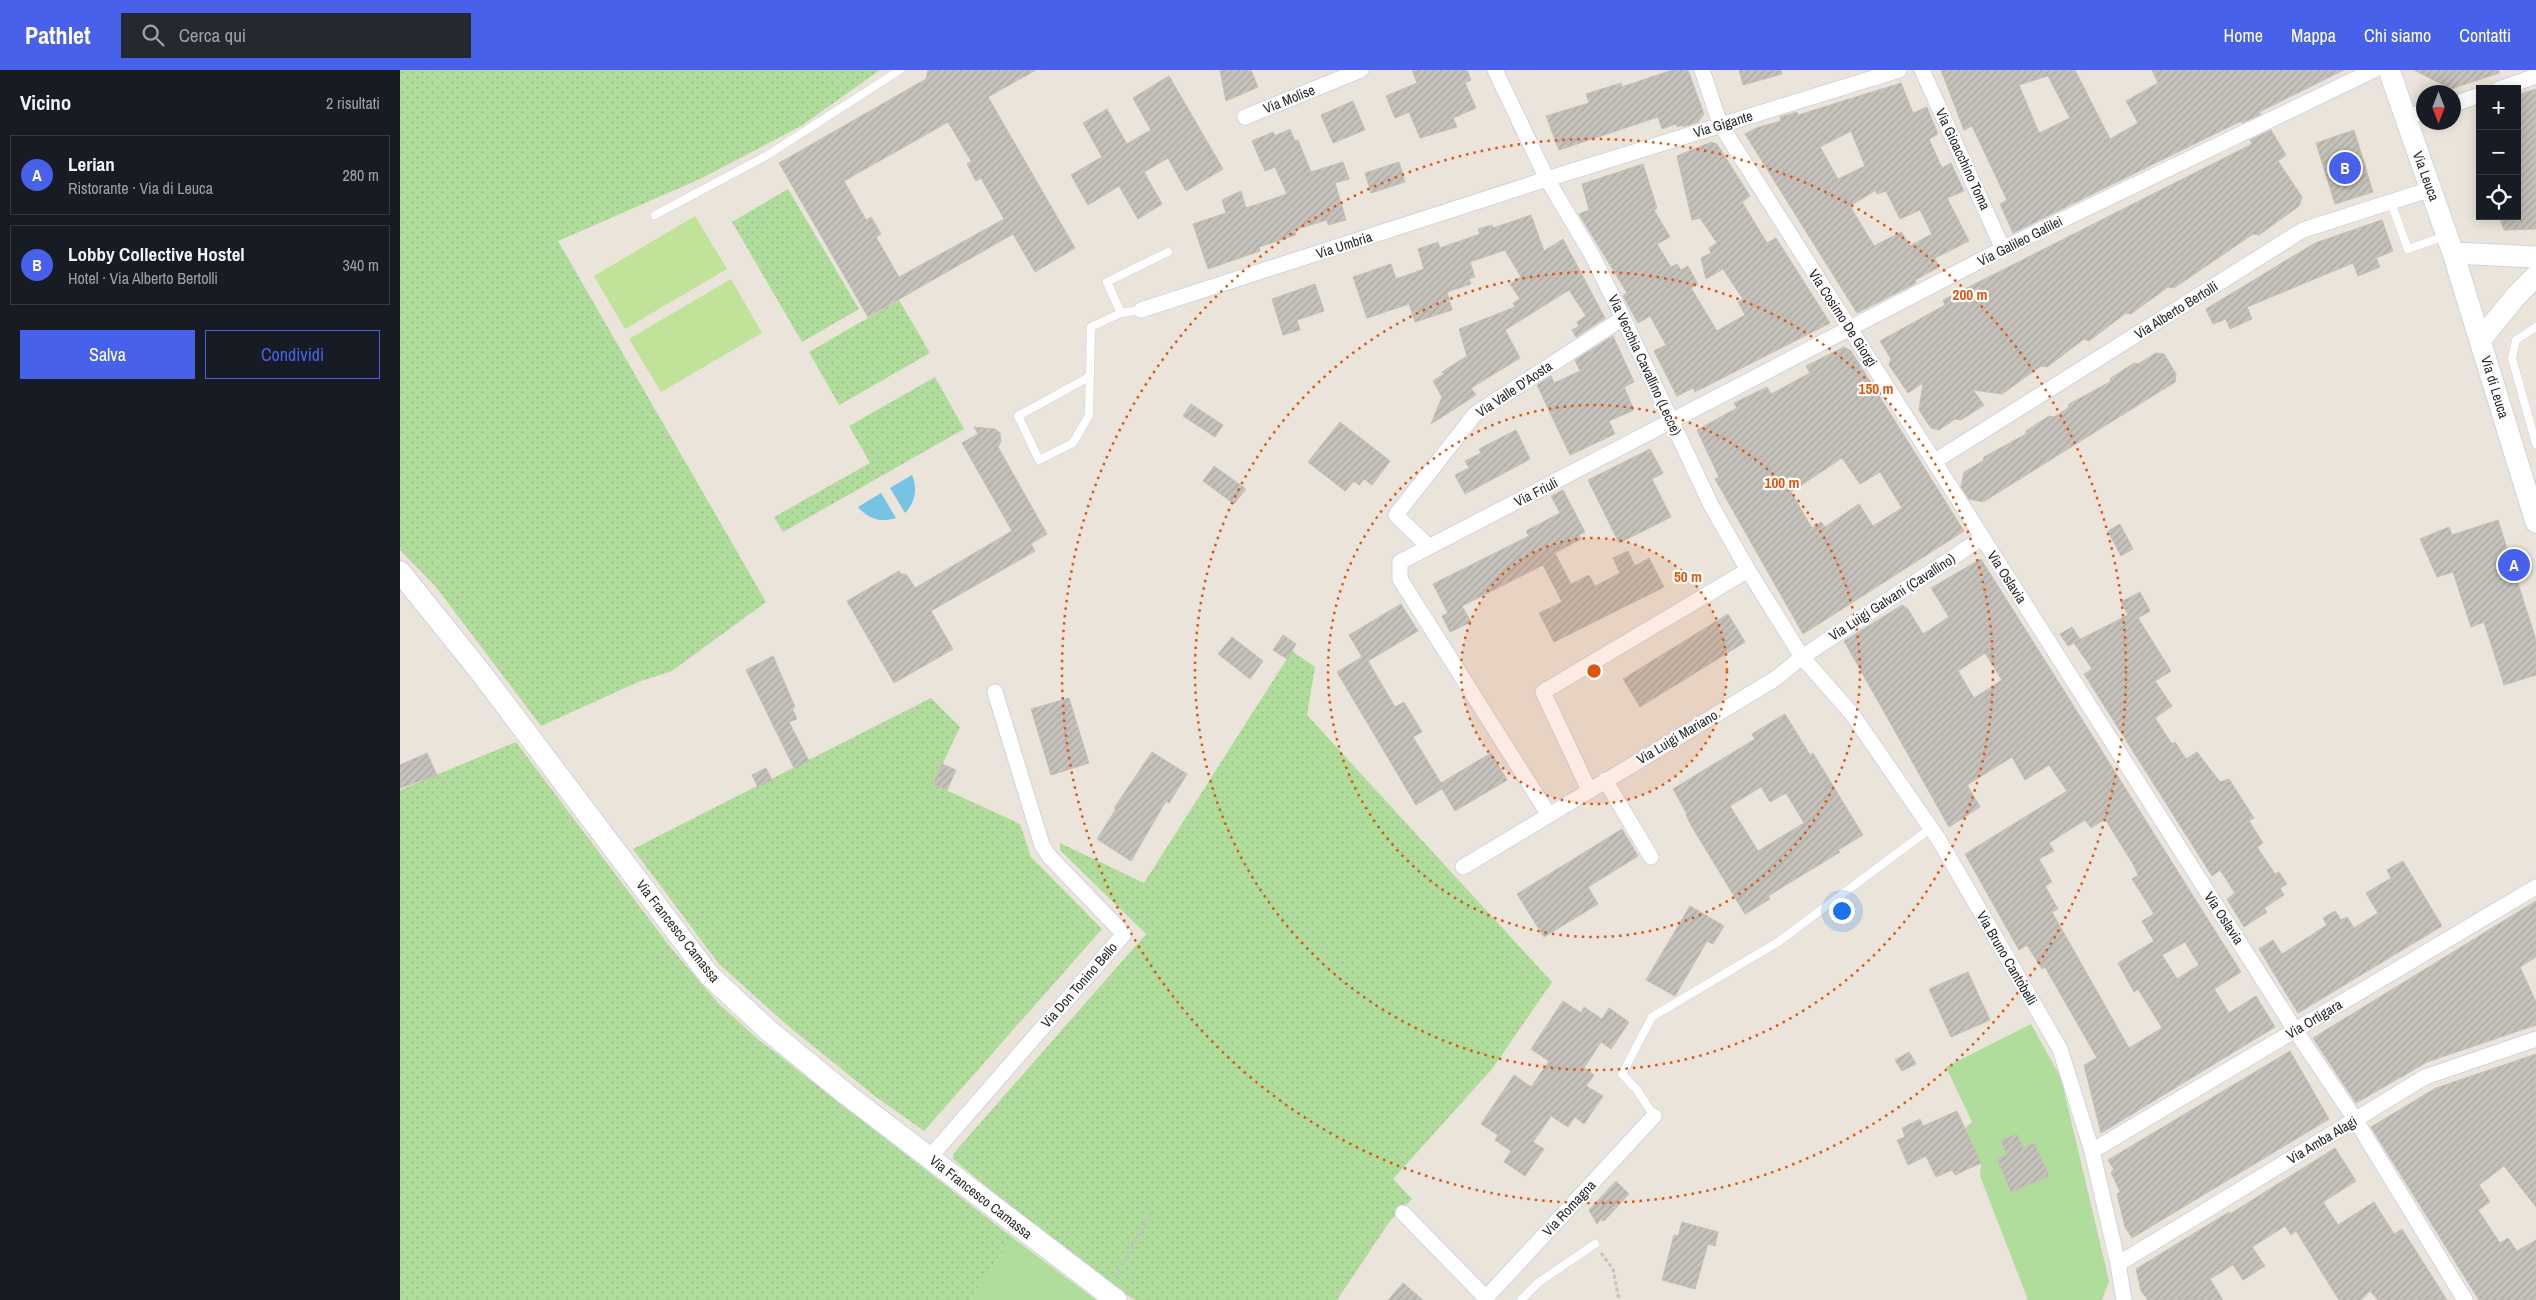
<!DOCTYPE html>
<html lang="it">
<meta charset="utf-8">
<style>
:root{--surface:#171b24;--page:#242831;--text:#f1f3f6;--muted:#9ea1a6;--line:#363941;--accent:#4861ea}
body{margin:0;font-family:"Archivo Narrow",sans-serif;background:var(--page);color:var(--text)}
.controls{position:absolute;right:15px;top:15px;display:grid;overflow:hidden;border-radius:0px;box-shadow:0 2px 12px #0003}
.controls button{width:45px;height:45px;display:grid;place-items:center;padding:0;border:0;border-bottom:1px solid var(--line);background:var(--surface);color:var(--text);font:25px sans-serif}
.compass{position:absolute;left:2016px;top:15px;width:45px;height:45px;border-radius:50%;background:var(--surface);box-shadow:0 2px 12px #0003;rotate:180deg}
.you{position:absolute;left:1441px;top:840px;width:18px;height:18px;margin:-12px;border:4px solid #fff;border-radius:50%;background:#1a73e8;box-shadow:0 0 0 8px #1a73e833}
.badge{display:grid;place-items:center;width:32px;height:32px;border-radius:50%;background:var(--accent);color:#fff;font-size:16px;font-weight:700}
.pin{position:absolute;translate:-50% -50%;border:2px solid #fff;box-shadow:0 1px 5px #0006}
.list{margin:0;padding:0;list-style:none}
h2{display:flex;justify-content:space-between;align-items:center;height:65px;margin:0;padding:0 20px;font-size:21px}
h2 small{font-size:16px;font-weight:400;color:var(--muted)}
.list li{display:grid;grid-template-columns:32px 1fr auto;gap:15px;align-items:center;box-sizing:border-box;height:80px;margin:0 10px 10px;padding:0 10px;border:1px solid var(--line);border-radius:0px}
.list b{display:block;font-size:19px;white-space:nowrap}
.list p{margin:0;font-size:16px;white-space:nowrap;color:var(--muted)}
.list em{font-size:16px;font-style:normal;color:var(--muted)}
.actions{display:flex;gap:10px;padding:15px 20px}
.actions a{flex:1;padding:11px 0;border:1px solid var(--accent);border-radius:0px;text-align:center;font-size:18px;color:var(--accent)}
.actions .main{background:var(--accent);color:#fff}
.icon{flex:none;width:28px;height:28px;fill:none;stroke:currentColor;stroke-width:2;stroke-linecap:round;stroke-linejoin:round}
.map{position:relative;flex:none;width:2136px;height:1230px;overflow:hidden}
header{display:flex;align-items:center;gap:30px;box-sizing:border-box;height:70px;padding:0 25px;background:var(--accent);color:#fff}
header strong{font-size:24px}
nav{display:flex;gap:28px;margin-inline-start:auto;font-size:18px}
.search{width:350px;height:45px;background:var(--page);display:flex;align-items:center;gap:12px;box-sizing:border-box;padding:0 18px;border-radius:0px;color:var(--muted);font-size:19px}
main{display:flex}
aside{flex:1;background:var(--surface)}
.map>svg:first-child{display:block}
.grass{fill:url(#grass-dots)}
.garden{fill:#b0dc9c}
.pitch{fill:#c1e399}
.water{fill:#77c3e4}
.building{fill:url(#building-hatch);stroke:#c5c0b5;fill-rule:evenodd}
.lines{fill:none;stroke-linecap:round;stroke-linejoin:round}
.lane-casing{stroke:#d1d3e0;stroke-width:9}
.street-casing{stroke:#d1d3e0;stroke-width:17}
.secondary-casing{stroke:#d1d3e0;stroke-width:23}
.path{stroke:#c3c3c3;stroke-width:3;stroke-dasharray:4 2.5;stroke-linecap:butt}
.lane{stroke:#fff;stroke-width:8}
.street{stroke:#fff;stroke-width:15}
.secondary{stroke:#fff;stroke-width:21}
.ring{fill:none;stroke:#de570d;stroke-width:2.5;stroke-dasharray:2.5 5}
.labels{text-anchor:middle;stroke-width:4.5;stroke-linejoin:round;paint-order:stroke}
.street-label{font-size:14px;fill:#292929;stroke:#fff}
.centre{fill:#de570d;stroke:#fff;stroke-width:2.5}
.ring-label{font-size:15px;text-anchor:middle;font-weight:bold;fill:#de570d;stroke:#fff;stroke-width:4.5;stroke-linejoin:round;paint-order:stroke}
</style>
<header>
<strong>Pathlet</strong>
<div class="search"><svg class="icon" aria-label="search" viewBox="0 0 24 24"><circle cx="10" cy="10" r="6"/><path d="M15 15l6 6"/></svg>Cerca qui</div>
<nav><a>Home</a><a>Mappa</a><a>Chi siamo</a><a>Contatti</a></nav>
</header>
<main>
<aside>
<h2>Vicino<small>2 risultati</small></h2>
<ul class="list">
<li><span class="badge">A</span><div><b>Lerian</b><p>Ristorante · Via di Leuca</p></div><em>280 m</em></li>
<li><span class="badge">B</span><div><b>Lobby Collective Hostel</b><p>Hotel · Via Alberto Bertolli</p></div><em>340 m</em></li>
</ul>
<div class="actions"><a class="main">Salva</a><a>Condividi</a></div>
</aside>
<div class="map">
<svg width="2136" height="1230" viewBox="0 0 2136 1230">
<defs>
<pattern id="grass-dots" width="8" height="8" patternUnits="userSpaceOnUse" patternTransform="scale(1.25)"><rect width="8" height="8" fill="#b0dc9c"/><path d="M2 2h.1M6 6h.1" fill="none" stroke="#97bd86" stroke-width="1.8" stroke-linecap="round"/></pattern>
<pattern id="building-hatch" width="6" height="6" patternUnits="userSpaceOnUse" patternTransform="scale(1.25)"><rect width="6" height="6" fill="#c5c1bb"/><path d="M-1 1l2-2M0 6l6-6M5 7l2-2" fill="none" stroke="#a9a6a1"/></pattern>
</defs>
<rect width="100%" height="100%" fill="#eae4db"/>
<!-- grass -->
<path class="grass" d="M0,0H480L401,56L300,109L158,171L366,532L272,601L238,612L141,656L36,517L0,480Z
M388,119L459,239L402,272L332,152Z
M499,230L530,283L439,335L409,282Z
M535,307L564,359L383,462L374,447L470,393L449,356Z
M892,581L915,597L907,645L1152,912L1092,999L993,1109L1012,1129L990,1151L937,1230H735C670,1190 612,1137 553,1089V1084L746,864L660,780V773L744,813Z
M531,628L560,657L533,714L620,754L631,787L702,859L524,1061L476,1027L387,955L319,894L233,779Z
M116,672L271,878L319,934L359,970L613,1168L570,1230H0V720Z"/>
<!-- garden -->
<path class="garden" d="M1631,954L1661,1008L1709,1211L1702,1230H1628L1580,1106L1581,1093L1565,1058L1572,1052L1546,997Z
M613,1168L696,1230H570Z"/>
<!-- pitch -->
<path class="pitch" d="M295,146L327,199L225,259L194,206Z
M331,209L362,263L261,322L229,269Z"/>
<!-- water -->
<path class="water" d="M512,405C518,419 515,432 505,443L490,418Z
M481,423L496,448C481,453 468,449 458,437Z"/>
<!-- building -->
<path class="building" d="M528,0H636L588,27L675,178L635,202L613,164L468,247L379,93L526,9ZM548,52L571,91L567,94L576,111L581,108L604,149L499,207L476,167L481,164L471,147L466,150L444,111Z
M820,0H851L858,17L826,31Z
M1012,0H1067L1071,10L1065,13L1076,38L1053,48L1057,57L1020,68L1009,42L995,48L986,26L1017,13Z
M1272,0H1288L1304,44L1298,52L1283,57V55L1277,57L1276,54L1262,59L1258,47L1159,80L1146,46L1189,33L1186,24L1221,13L1222,17Z
M1339,0H1381L1382,4L1343,15Z
M1541,0H1675L1710,69L1738,53L1726,31L1758,13L1752,0H1944L1859,42L1861,44L1842,53L1841,51L1613,163L1600,134L1607,130L1572,56L1564,60ZM1648,6L1670,48L1639,63L1619,15Z
M2014,0H2099V3L2051,19Z
M769,6L823,99L786,121L768,88L744,102L762,134L738,149L719,116L688,135L671,105L702,87L683,53L707,39L727,74L751,60L733,28Z
M1501,13L1513,43L1527,37L1538,64L1529,69L1542,98L1551,93L1564,121L1547,128L1569,171L1535,188L1539,197L1515,210L1516,213L1457,243L1345,64L1356,58L1381,51L1380,47L1397,42L1398,45ZM1451,61L1465,96L1438,109L1420,77ZM1476,120L1477,124L1486,121L1500,149L1520,140L1532,164L1510,176L1501,162L1474,176L1450,136Z
M2136,19V159L2104,160L2099,146H2117V25Z
M953,31L965,60L933,73L921,45Z
M890,59L895,71L898,70L911,102L943,92L949,109L935,113L946,150L928,155L927,150L894,160L896,165L859,177L860,181L808,199L793,154L826,143L822,130L841,121L846,138L887,124L875,97L865,101L852,71L873,62L875,66Z
M1871,60L1886,85L1878,91L1902,127L1899,136L1859,165L1853,164L1774,218L1768,217L1731,244L1726,243L1689,271L1684,269L1647,297L1641,296L1602,324L1573,320L1584,335L1561,350L1555,349L1539,360L1531,358L1519,340L1523,313L1508,323L1489,295L1491,289L1480,271L1545,235L1543,230L1852,74L1850,70Z
M1954,60L1973,122L1935,134L1916,73Z
M1311,72L1317,74L1350,126L1342,132L1367,173L1376,168L1430,253L1295,322L1293,318L1277,326L1254,281L1266,275L1250,246L1238,253L1223,226L1227,223L1179,144L1189,140L1182,114L1243,94L1257,138L1254,140L1270,167L1257,174L1271,197L1277,194L1281,200L1288,196L1298,214L1291,218L1317,261L1345,245L1338,232L1343,229L1323,199L1306,209L1301,188L1311,183L1309,178L1317,173L1300,148L1292,150L1277,86Z
M999,92L1005,112L971,123L965,103Z
M1131,145L1144,181L1163,169L1205,248L1176,267L1172,260L1179,256L1177,252L1186,246L1169,220L1105,260L1120,288L1071,318L1076,325L1031,354L1042,327L1033,311L1044,304L1042,302L1067,286L1059,259L1115,237L1113,233L1120,229L1110,214L1121,207L1105,180L1070,192L1075,207L1069,209L1071,214L1047,222L1052,240L1015,252L1009,234L967,248L953,207L991,194L996,209L1024,199L1018,179L1038,172L1040,178L1080,164L1078,159L1092,155L1093,158Z
M1982,150L1993,181L1976,188L1980,197L1958,206L1953,193L1847,237L1852,249L1830,259L1826,249L1813,254L1806,239L1915,173Z
M915,214L924,241L897,250L900,260L883,265L872,229Z
M1213,266L1234,312L1224,317L1234,340L1209,351L1215,364L1170,385L1137,315L1151,306L1154,313L1180,301L1175,290Z
M1444,277L1451,281L1564,461L1403,564L1315,409L1319,407L1297,360L1337,338L1334,333L1367,317L1371,324L1410,303L1406,296ZM1442,388L1460,414L1480,402L1502,438L1473,456L1459,434L1425,457L1421,452L1412,458L1391,422Z
M1756,283L1764,284L1776,304L1775,312L1583,432L1569,429L1561,417L1564,402L1583,391L1584,387L1626,364V361L1649,346L1654,347L1668,338L1669,334L1710,312L1711,308L1734,293L1738,294Z
M791,334L823,355L815,367L783,346Z
M940,352L990,391L972,415L964,409L959,415L954,411L945,421L908,392Z
M574,357L595,359L600,363L601,371L598,377L647,464L631,474L635,481L531,541L553,579L494,613L447,531L499,501L501,504L507,505L515,518L612,461L562,373L578,364Z
M1116,360L1130,389L1065,424L1055,405L1069,398L1065,391L1081,383L1079,379Z
M1250,379L1263,403L1252,409L1271,447L1219,473L1188,410Z
M814,396L846,419L834,434L803,411Z
M1163,420L1185,462L1179,465L1181,469L1155,483L1171,514L1189,505L1195,516L1220,503L1213,488L1228,481L1235,496L1249,488L1264,517L1154,572L1139,543L1162,532L1143,495L1062,536L1071,552L1050,562L1042,546L1048,543L1033,514L1129,466L1126,461L1160,443L1151,426Z
M2098,450L2136,570V605L2104,615L2084,552L2071,557L2053,502L2037,507L2020,469L2049,457L2052,465Z
M1720,454L1733,479L1721,486L1708,461Z
M1581,489L1841,902L1814,919L1829,943L1856,926L1875,957L1701,1063L1684,995L1697,988L1645,897L1642,899L1627,875L1619,880L1565,784L1667,721L1649,695L1625,710L1612,687L1567,715L1580,737L1549,757L1444,571L1502,535L1508,539L1523,564L1549,547L1531,518ZM1585,583L1602,610L1574,628L1558,601ZM1705,749L1733,794L1738,805L1732,809L1754,844L1742,851L1754,871L1718,893L1734,922L1738,919L1762,958L1729,978L1652,842L1658,839L1645,816L1652,812L1639,789L1654,781L1649,773L1685,750L1691,758ZM1785,872L1799,895L1777,909L1762,885Z
M1740,522L1750,541L1738,548L1771,601L1755,611L1772,636L1755,648L1772,674L1775,672L1786,689L1797,682L1820,712L1829,709L1854,748L1849,751L1863,773L1857,777L1875,804L1879,802L1887,814L1880,818L1884,825L1864,838L1867,842L1844,857L1827,829L1835,823L1820,800L1812,806L1684,604L1692,599L1674,573L1668,576L1660,564L1672,557L1680,569L1677,571L1728,545L1721,532Z
M1001,534L1018,561L968,591L995,637L1004,632L1022,662L1013,667L1041,713L1091,683L1107,710L1055,741L1042,719L1016,735L937,602L962,587L949,565Z
M1328,544L1345,572L1240,637L1223,609Z
M883,565L896,574L887,589L873,580Z
M832,567L863,591L850,609L818,584Z
M373,586L395,637L392,638L397,649L389,652L409,691L394,698L346,600Z
M669,628L689,693L651,705L631,639Z
M1385,644L1410,685L1413,683L1463,765L1438,780L1440,782L1368,826L1370,829L1345,844L1292,757L1286,745L1287,744L1273,719L1355,669L1352,664ZM1361,717L1370,732L1386,723L1404,753L1358,781L1330,736Z
M752,682L787,704L769,733L766,731L731,791L697,769L716,739L714,738Z
M27,683L37,705L0,718V695Z
M542,694L556,700L547,720L533,714Z
M366,698L372,710L358,717L352,705Z
M1222,759L1238,786L1188,817L1198,834L1144,867L1117,824Z
M2003,791L2042,856L1898,943L1859,879L1873,870L1882,884L1927,855L1923,848L1935,841L1941,850L1947,847L1954,858L1978,843L1966,823L1991,808L1987,800Z
M2136,831V887L2120,897L2136,932V955L2027,992L1956,1033L1913,968Z
M1290,836L1324,856L1313,874L1307,871L1275,926L1246,910Z
M1568,902L1590,950L1551,967L1529,919Z
M1163,931L1181,943L1184,937L1202,949L1209,938L1229,952L1211,979L1201,972L1184,998L1194,1005L1186,1016L1203,1026L1184,1054L1175,1047L1168,1057L1151,1046L1133,1072L1144,1079L1125,1106L1104,1092L1111,1081L1095,1070L1098,1065L1081,1054L1114,1005L1131,1017L1149,991L1131,979Z
M1890,981L1929,1049L1732,1168L1725,1157L1717,1124L1720,1122L1711,1102L1714,1100L1708,1090Z
M1509,982L1516,994L1502,1001L1495,990Z
M2136,984V1137L2104,1096L2079,1115L2090,1132L2078,1140L2100,1173L2108,1168L2117,1181L2136,1170V1230H2079L1971,1057L2036,1018Z
M1557,1041L1581,1093L1555,1105L1552,1100L1536,1107L1526,1086L1508,1095L1497,1070L1505,1067L1502,1058L1520,1049L1523,1056Z
M1617,1064L1623,1078L1634,1073L1649,1106L1611,1122L1597,1089L1607,1085L1601,1071Z
M1935,1078L1956,1111L1923,1132L1938,1155L1974,1132L1994,1164L2002,1159L2047,1230H1978L1970,1221L1961,1230H1939L1896,1161L1891,1165L1885,1156L1852,1177L1865,1196L1843,1210L1833,1195L1810,1209L1823,1230H1748L1741,1221L1736,1199L1829,1142L1830,1144Z
M1216,1111L1229,1124L1204,1151L1201,1149L1197,1154L1189,1140Z
M1282,1152L1318,1162L1315,1176L1308,1174L1295,1219L1262,1210L1274,1165L1278,1166Z
M1003,1213L1023,1230H988Z"/>
<g class="lines">
<defs>
<path id="lane" d="M1991,133L2008,179L2045,166
M255,145L366,86L500,0
M721,243L707,212L768,182
M2136,257L2116,270L2112,288L2136,374
M689,307L618,346L639,390L673,373L689,345L691,257L721,243L741,240
M1254,1046L1237,1020L1222,1004L1252,947L1378,872L1531,758
M1121,1230L1139,1212L1195,1174"/>
<path id="street" d="M1095,0L1147,109L1192,185L1223,248L1311,435L1348,500L1402,587L1452,644L1539,770L1660,979L1692,1081L1718,1194L1724,1230
M1302,0L1320,54L1895,960L1955,1049L2065,1230
M1522,0L1603,179
M2099,19L2136,6
M2054,34L2080,25
M845,47L961,0
M2005,47L2024,42
M741,240L1147,109L1499,0
M1535,391L1903,160L2031,119
M1029,477L996,445L1075,344L1223,248
M1205,710L1251,787
M1189,720L1143,622L1348,500
M1149,745L1000,509V492L1610,175L1974,0
M1063,797L1375,609L1402,587L1582,468
M1692,1081L2136,817
M530,1087L724,864L649,786L642,775L595,622
M1003,1143L1086,1228
M1718,1194L2025,1007L2136,969
M1084,1230L1254,1046"/>
<path id="secondary" d="M1989,0L2053,183L2136,452
M2053,183L2136,187
M2081,269L2116,226L2136,206
M0,502L82,604L309,905L369,961L446,1024L716,1230"/>
</defs>
<!-- lane casing -->
<use href="#lane" class="lane-casing"/>
<!-- street casing -->
<use href="#street" class="street-casing"/>
<!-- secondary casing -->
<use href="#secondary" class="secondary-casing"/>
<!-- path -->
<path class="path" d="M1201,1183L1213,1199L1219,1230
M715,1207L751,1143"/>
<!-- lane -->
<use href="#lane" class="lane"/>
<!-- street -->
<use href="#street" class="street"/>
<!-- secondary -->
<use href="#secondary" class="secondary"/>
</g>
<!-- distance rings -->
<circle cx="1194" cy="601" r="133" fill="#de570d" fill-opacity=".12"/>
<g class="ring">
<circle cx="1194" cy="601" r="133"/>
<circle cx="1194" cy="601" r="266"/>
<circle cx="1194" cy="601" r="399"/>
<circle cx="1194" cy="601" r="532"/>
</g>
<g class="labels">
<!-- street labels -->
<g class="street-label">
<text transform="translate(889 29) rotate(-22)" y="5">Via Molise</text>
<text transform="translate(1323 54) rotate(-17)" y="5">Via Gigante</text>
<text transform="translate(1563 89) rotate(65)" y="5">Via Gioacchino Toma</text>
<text transform="translate(2026 106) rotate(70)" y="5">Via Leuca</text>
<text transform="translate(1620 171) rotate(-27)" y="5">Via Galileo Galilei</text>
<text transform="translate(944 175) rotate(-18)" y="5">Via Umbria</text>
<text transform="translate(1776 240) rotate(-32)" y="5">Via Alberto Bertolli</text>
<text transform="translate(1443 248) rotate(57)" y="5">Via Cosimo De Giorgi</text>
<text transform="translate(1245 295) rotate(65)" y="5">Via Vecchia Cavallino (Lecce)</text>
<text transform="translate(2095 317) rotate(73)" y="5">Via di Leuca</text>
<text transform="translate(1114 319) rotate(-34)" y="5">Via Valle D'Aosta</text>
<text transform="translate(1136 422) rotate(-27)" y="5">Via Friuli</text>
<text transform="translate(1607 507) rotate(57)" y="5">Via Oslavia</text>
<text transform="translate(1492 527) rotate(-33)" y="5">Via Luigi Galvani (Cavallino)</text>
<text transform="translate(1277 667) rotate(-31)" y="5">Via Luigi Mariano</text>
<text transform="translate(1824 848) rotate(57)" y="5">Via Oslavia</text>
<text transform="translate(278 861) rotate(52)" y="5">Via Francesco Camassa</text>
<text transform="translate(1607 888) rotate(60)" y="5">Via Bruno Cantobelli</text>
<text transform="translate(679 915) rotate(-49)" y="5">Via Don Tonino Bello</text>
<text transform="translate(1914 949) rotate(-31)" y="5">Via Ortigara</text>
<text transform="translate(1922 1070) rotate(-31)" y="5">Via Amba Alagi</text>
<text transform="translate(581 1127) rotate(38)" y="5">Via Francesco Camassa</text>
<text transform="translate(1169 1138) rotate(-47)" y="5">Via Romagna</text>
</g>
</g>
<circle cx="1194" cy="601" r="8" class="centre"/>
<g class="ring-label">
<text x="1570" y="230">200 m</text>
<text x="1476" y="324">150 m</text>
<text x="1382" y="418">100 m</text>
<text x="1288" y="512">50 m</text>
</g>
</svg>
<div class="controls">
<button>+</button>
<button>−</button>
<button><svg class="icon" aria-label="locate" viewBox="0 0 24 24"><circle cx="12" cy="12" r="6"/><path d="M12 2v4M12 18v4M2 12h4M18 12h4"/></svg></button>
</div>
<svg class="compass" viewBox="-18 -18 36 36"><path d="M0-13l5 13h-10z" fill="#e53935"/><path d="M0 13l5-13h-10z" fill="#9ea1a6"/></svg>
<div class="you"></div>
<div class="pin badge" style="left:2114px;top:495px">A</div>
<div class="pin badge" style="left:1945px;top:98px">B</div>
</div>
</main>
